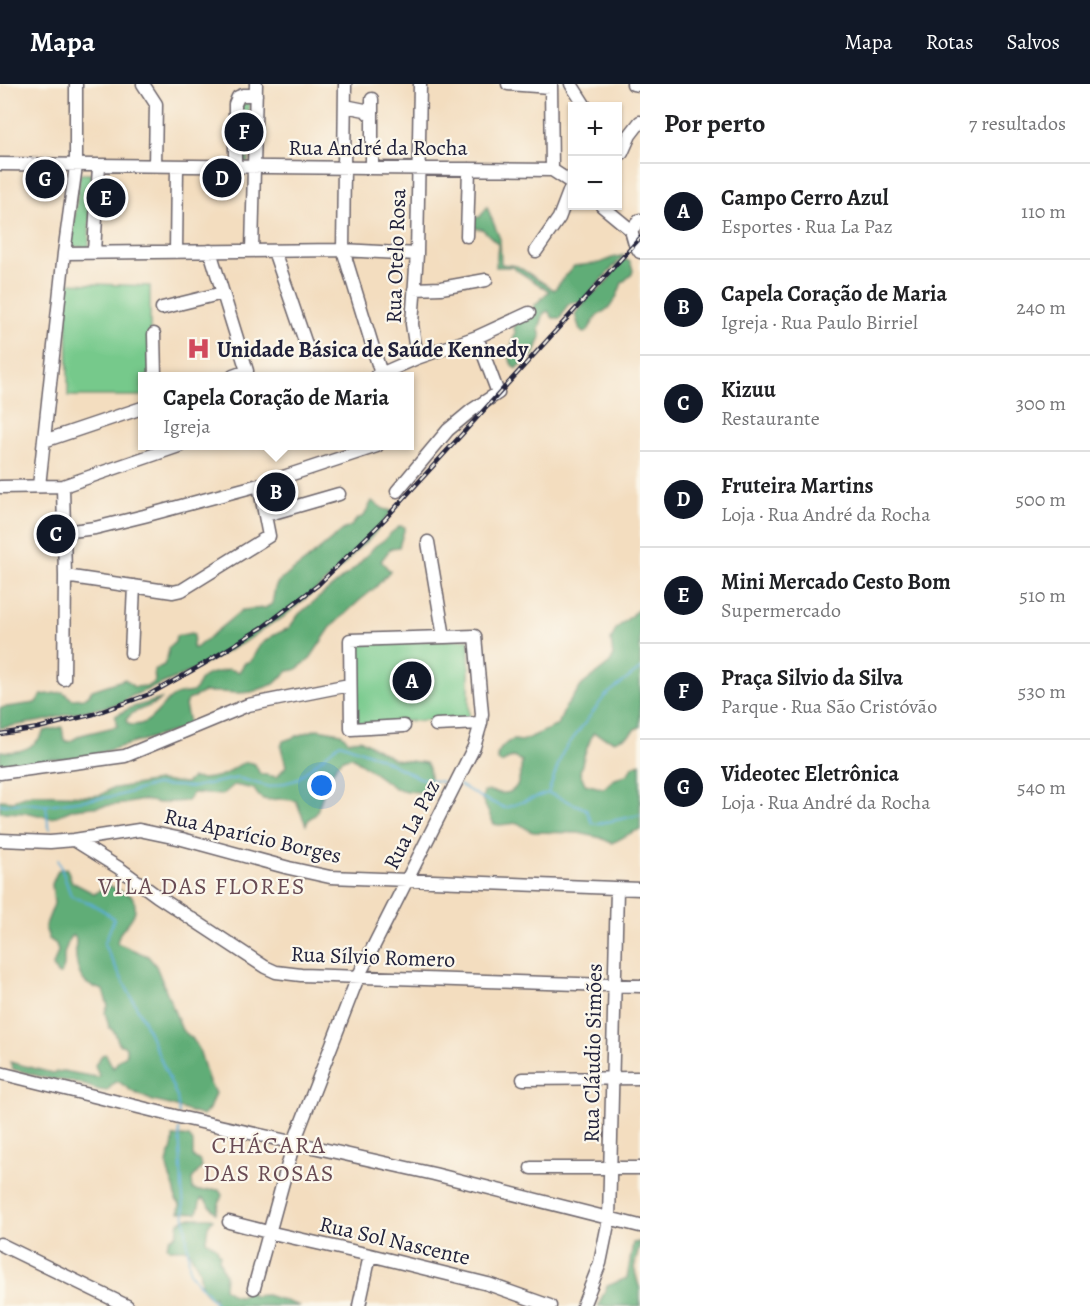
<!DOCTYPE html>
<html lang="pt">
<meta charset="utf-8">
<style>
:root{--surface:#fff;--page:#f6f6f6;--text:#202124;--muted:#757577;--line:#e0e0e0;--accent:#111827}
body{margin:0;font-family:Alegreya,serif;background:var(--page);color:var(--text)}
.controls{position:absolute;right:18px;top:18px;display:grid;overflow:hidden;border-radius:0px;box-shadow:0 2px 4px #0004}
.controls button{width:54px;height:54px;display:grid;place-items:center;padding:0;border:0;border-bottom:2px solid var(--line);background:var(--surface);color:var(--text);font:30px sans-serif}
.you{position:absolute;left:322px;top:702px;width:21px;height:21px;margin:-15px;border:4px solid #fff;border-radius:50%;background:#1a73e8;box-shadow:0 0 0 9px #1a73e833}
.badge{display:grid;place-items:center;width:39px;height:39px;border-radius:50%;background:var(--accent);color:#fff;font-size:20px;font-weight:700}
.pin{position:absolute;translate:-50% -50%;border:3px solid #fff;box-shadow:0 2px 6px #0006}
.popup{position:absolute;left:138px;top:288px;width:276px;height:78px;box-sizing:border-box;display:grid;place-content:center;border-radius:0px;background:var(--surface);filter:drop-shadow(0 2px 4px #0005);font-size:20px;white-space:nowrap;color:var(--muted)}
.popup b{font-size:22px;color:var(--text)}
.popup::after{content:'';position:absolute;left:50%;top:100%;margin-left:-12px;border:12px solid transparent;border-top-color:var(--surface)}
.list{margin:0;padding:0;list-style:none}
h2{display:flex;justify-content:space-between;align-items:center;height:78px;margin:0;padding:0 24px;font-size:26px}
h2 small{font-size:20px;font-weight:400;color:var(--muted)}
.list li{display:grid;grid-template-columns:39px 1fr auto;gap:18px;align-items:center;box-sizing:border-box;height:96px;padding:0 24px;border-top:2px solid var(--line)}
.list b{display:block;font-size:22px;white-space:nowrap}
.list p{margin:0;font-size:20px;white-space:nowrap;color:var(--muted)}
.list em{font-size:20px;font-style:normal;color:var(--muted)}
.map{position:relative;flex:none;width:640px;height:1222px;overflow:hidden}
header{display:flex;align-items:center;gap:36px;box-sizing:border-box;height:84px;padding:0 30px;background:var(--accent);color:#fff}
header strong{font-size:28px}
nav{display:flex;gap:33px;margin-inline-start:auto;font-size:21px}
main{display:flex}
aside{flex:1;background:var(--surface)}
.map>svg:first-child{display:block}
.green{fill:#76c98b;stroke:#4c7663;stroke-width:1.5}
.forest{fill:#60ad77;stroke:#416859;stroke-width:1.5}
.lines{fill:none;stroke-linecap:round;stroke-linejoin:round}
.stream{stroke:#5cacd6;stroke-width:2}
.minor-casing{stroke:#6b6369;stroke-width:15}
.minor{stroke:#fff;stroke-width:12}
.rail-casing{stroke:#22223b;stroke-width:4.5}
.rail{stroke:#fbf7ec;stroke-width:2;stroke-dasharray:7;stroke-linecap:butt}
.labels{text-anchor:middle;stroke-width:4.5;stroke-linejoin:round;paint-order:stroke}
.street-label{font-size:22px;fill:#22223b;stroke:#fbf7ec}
.poi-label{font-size:22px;font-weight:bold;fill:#22223b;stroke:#fbf7ec;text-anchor:start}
.neighbourhood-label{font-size:24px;letter-spacing:1.5px;fill:#694b54;stroke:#fbf7ec}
</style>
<header>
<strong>Mapa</strong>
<nav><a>Mapa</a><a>Rotas</a><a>Salvos</a></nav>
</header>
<main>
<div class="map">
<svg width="640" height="1222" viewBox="0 0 640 1222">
<rect width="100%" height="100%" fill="#fbf7ec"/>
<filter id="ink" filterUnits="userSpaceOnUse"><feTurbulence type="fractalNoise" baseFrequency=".0167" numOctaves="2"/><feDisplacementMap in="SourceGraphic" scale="12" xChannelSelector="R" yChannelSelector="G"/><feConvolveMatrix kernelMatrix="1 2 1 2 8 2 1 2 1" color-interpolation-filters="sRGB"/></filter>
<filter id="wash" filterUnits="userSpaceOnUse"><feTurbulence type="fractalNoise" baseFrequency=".008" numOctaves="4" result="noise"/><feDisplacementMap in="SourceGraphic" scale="24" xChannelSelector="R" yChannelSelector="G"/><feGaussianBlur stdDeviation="1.35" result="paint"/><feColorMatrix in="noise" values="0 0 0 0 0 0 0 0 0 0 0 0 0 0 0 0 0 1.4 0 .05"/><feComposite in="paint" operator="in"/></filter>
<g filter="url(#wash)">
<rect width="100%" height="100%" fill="#f3ddbf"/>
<!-- green -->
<path class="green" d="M241,19H249L248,78H240Z
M80,90H91L89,163H71Z
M67,199L150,202V292H142V312H68Z
M469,555V634L354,640V560Z"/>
<!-- forest -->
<path class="forest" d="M487,123L500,155L501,180L517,182L554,206L574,182L600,179L612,174L624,171L581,219C567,217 566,222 561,234H553L548,227L544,229L539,245L541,253L535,269L516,285C504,277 513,260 515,248L514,244L517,236L531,229L534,222L549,207L512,183H496L498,160L482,145L472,144V134L480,133Z
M623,176H627L630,178L633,186L632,190L622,199L617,212L610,223L596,233L587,248L583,249L580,246L575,230L590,212L606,199L620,179Z
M372,417L384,425L392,427L370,455L359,464L335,490L282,534L274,538L246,557L190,588L132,612L120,620L65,631L48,636L0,644V624L35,619L42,611L63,608L72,615L84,614L89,611L92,606L125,595L134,603L148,602L155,597L154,586L164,581L168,571V564L175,558L176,552L192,549L194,550L193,564H196L242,526L265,524L272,520L275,504L278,498L307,476L343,446L351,442L357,435L364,432Z
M400,442L405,443L399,463L391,464L381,477L390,487L375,504L359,517L331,543L309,576L295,586L288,587L274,600L252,608L240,609L219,608H204L188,616L185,621L189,639L185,644L78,675H50L20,683H0V667C19,670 35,664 44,647L62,643L64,656L69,658L81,651L118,642L115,632L130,624L161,615C152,625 134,623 126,636L128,640C148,646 158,624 171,614C178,608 185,610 193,608C198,604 198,598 202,594C207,588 221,589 228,585L239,588L245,579L251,577L259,562L272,552L289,544L299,530L356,483L375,462L384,456L391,449Z
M640,524V643L635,645L629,651L614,657L593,649L584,672L580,688L585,700L597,703L604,704L613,696L628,690L632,682L640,679V746C630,747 622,756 611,759L601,754L579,749L534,748L530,747L518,739L499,741L494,740L482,715L484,708C491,706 493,708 499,709C520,712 520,692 522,677L513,673L501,679L498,676L497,671L502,663L508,658L514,656L522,657L558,641L565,624L582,601L610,579L613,573L611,556L616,545Z
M317,645L341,649L348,657L360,655L394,675L426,679L429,684L432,709L406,707L395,704L352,673L345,674L337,680L327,699L316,730L309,735L306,741L296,717C291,716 286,715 280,715C267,715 262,720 254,705L234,701L222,711L193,709L187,717L159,719L144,716L123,720L74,725L52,734L29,729L0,728V716L14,717L21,713L32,710L92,712L101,711L110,705L157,697L186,699L192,694C202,696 216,694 225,690C236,684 242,675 255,680L260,690L277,693L286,682L281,663L283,657Z
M66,784L68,787L72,798L95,810L106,800L132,812C141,829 129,837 120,849C119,851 117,858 117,859L148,872L156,882L182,946L192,954L199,965L209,998L215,1009L209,1025L203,1032L170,1021L153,1017L133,1008L119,998H115L107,1007L99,1006L75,998L50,995L13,985L10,978L52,989L63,987L96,993L99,992L95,981L102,971L106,970L113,984L120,975L126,971V963L119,960L115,949L109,943L105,928L108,922L103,906C97,904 90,903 85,898C75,887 75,868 76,855L74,851L70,853L64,870V882L61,890H57L53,882L58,867L56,860L49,855L45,843L54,820L52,800L58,786Z
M183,1052L189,1053L193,1058V1073L200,1077L202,1083L192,1095L193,1106C204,1109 208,1105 219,1106L222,1111L216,1129L204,1115H201L197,1129L179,1128L180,1120L176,1116C177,1104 168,1094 167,1082C167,1072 174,1066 173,1053Z
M188,1134H211L213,1135L208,1142L206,1156L216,1163L220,1171L219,1175L225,1191L224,1204L233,1211L240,1212L244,1210L242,1198L247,1192L251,1200L252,1212L267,1211L300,1222H214V1212L211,1213C198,1206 202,1197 199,1186C197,1180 192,1175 190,1168L187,1165H169L167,1161L170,1154L177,1150L179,1138Z
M640,1158L634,1184L640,1206V1222H598L607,1202L627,1194L633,1159Z"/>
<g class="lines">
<!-- stream -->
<path class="stream" d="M460,701L482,714L505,724L548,709L586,725L592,739L597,740L640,731
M548,709L563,668L605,612L640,585
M0,720L5,721L24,719L46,721L117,712L155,701L193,703L238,694L270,703L296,696L340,659L378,673L401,685L420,694L443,698
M46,721L48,740L50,745
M58,775L71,812C88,818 101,823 114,835L104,861L143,935L177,1013L179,1030
M179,1045L182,1103L190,1189L218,1222"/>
</g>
</g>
<g filter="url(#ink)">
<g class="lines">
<defs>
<path id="minor" d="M143,0L156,20L155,82
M345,0L343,166L381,290
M508,0L550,3
M551,0L552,86
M571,0L585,22
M633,0L640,1
M372,15V84
M345,22L365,26L372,33
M622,69L630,51L640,38
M0,80L552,86L572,99
M235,83V20L238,13L243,11H256
M602,122L631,146L635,160L640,168
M631,146L640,136
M467,152L469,85
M210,167L247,287L233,292
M252,167L256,0
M274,167L309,269
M536,167L559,134L572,100
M94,168L99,82
M176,168L177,83
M64,169L343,166L417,170
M414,205L441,204L486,196
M162,224L223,209
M154,250L155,292
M417,274L412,240L417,170L420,0
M376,292L417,274L477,253L529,229
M44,357L142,324
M39,402L64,169L76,82V0
M63,402L65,492L64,595
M0,403L63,402L179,362
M397,407L448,346L472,326L498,309L477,253
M266,431L339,410
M64,448L95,444L144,432L259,401L377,362
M65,492L173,508L182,506L269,452L259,401
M131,569L134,502
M436,641L481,639
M404,642L351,645L350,556L444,553
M0,689L125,672L248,621L349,601
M0,756L50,758L74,756L139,746L182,755L289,784L330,793L640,805
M74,756L119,784L157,812L265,883L276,888L301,891L640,902
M0,989L179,1033L434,1090L640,1142
M523,995L640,994
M531,1084H640
M229,1138L268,1148L370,1171L488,1200L550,1222
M0,1160L127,1222
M254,1204L294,1058L358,893L474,663L481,639L482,630L475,552L444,553L428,458
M359,1222L370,1171
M583,1222L600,1179L609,1135L617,805"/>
</defs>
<!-- minor casing -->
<use href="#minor" class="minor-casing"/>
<!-- minor -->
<use href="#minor" class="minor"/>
<defs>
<path id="rail" d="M0,650L38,644L94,630L150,610L202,581L263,543L318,501L385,435L640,154"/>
</defs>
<!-- rail casing -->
<use href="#rail" class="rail-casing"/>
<!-- rail -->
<use href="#rail" class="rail"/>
</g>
</g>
<!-- icons -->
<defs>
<symbol id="hospital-bare" viewBox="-9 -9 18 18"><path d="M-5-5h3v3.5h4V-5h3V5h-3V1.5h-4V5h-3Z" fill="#d1495b" stroke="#fbf7ec" stroke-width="2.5" paint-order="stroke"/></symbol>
</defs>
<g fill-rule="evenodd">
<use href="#hospital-bare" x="182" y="248" width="33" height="33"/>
</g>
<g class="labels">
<!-- street labels -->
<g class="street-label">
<text x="378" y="71">Rua André da Rocha</text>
<text transform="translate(395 172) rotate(-88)" y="8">Rua Otelo Rosa</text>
<text transform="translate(411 740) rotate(-63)" y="8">Rua La Paz</text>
<text transform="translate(253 751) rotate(13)" y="8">Rua Aparício Borges</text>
<text transform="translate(373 872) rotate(2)" y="8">Rua Sílvio Romero</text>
<text transform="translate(592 969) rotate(-89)" y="8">Rua Cláudio Simões</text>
<text transform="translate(395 1156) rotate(13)" y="8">Rua Sol Nascente</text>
</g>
<!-- poi labels -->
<g class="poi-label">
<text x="217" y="273">Unidade Básica de Saúde Kennedy</text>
</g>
<!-- neighbourhood labels -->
<g class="neighbourhood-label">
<text x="202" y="810">VILA DAS FLORES</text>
<text x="269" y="1069">CHÁCARA<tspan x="269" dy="28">DAS ROSAS</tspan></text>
</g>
</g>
</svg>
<div class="controls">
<button>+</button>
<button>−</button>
</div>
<div class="you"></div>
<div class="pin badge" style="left:412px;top:597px">A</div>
<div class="pin badge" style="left:276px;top:408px">B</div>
<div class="popup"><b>Capela Coração de Maria</b>Igreja</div>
<div class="pin badge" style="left:56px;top:450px">C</div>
<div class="pin badge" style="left:222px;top:94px">D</div>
<div class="pin badge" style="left:106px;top:114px">E</div>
<div class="pin badge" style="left:244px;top:48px">F</div>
<div class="pin badge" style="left:45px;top:95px">G</div>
</div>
<aside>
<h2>Por perto<small>7 resultados</small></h2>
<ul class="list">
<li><span class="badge">A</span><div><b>Campo Cerro Azul</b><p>Esportes · Rua La Paz</p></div><em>110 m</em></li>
<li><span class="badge">B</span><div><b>Capela Coração de Maria</b><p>Igreja · Rua Paulo Birriel</p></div><em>240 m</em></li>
<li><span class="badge">C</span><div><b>Kizuu</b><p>Restaurante</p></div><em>300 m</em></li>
<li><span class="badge">D</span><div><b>Fruteira Martins</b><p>Loja · Rua André da Rocha</p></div><em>500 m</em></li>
<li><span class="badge">E</span><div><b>Mini Mercado Cesto Bom</b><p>Supermercado</p></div><em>510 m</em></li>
<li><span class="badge">F</span><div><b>Praça Silvio da Silva</b><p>Parque · Rua São Cristóvão</p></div><em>530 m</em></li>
<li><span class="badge">G</span><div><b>Videotec Eletrônica</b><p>Loja · Rua André da Rocha</p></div><em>540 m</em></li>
</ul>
</aside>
</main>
